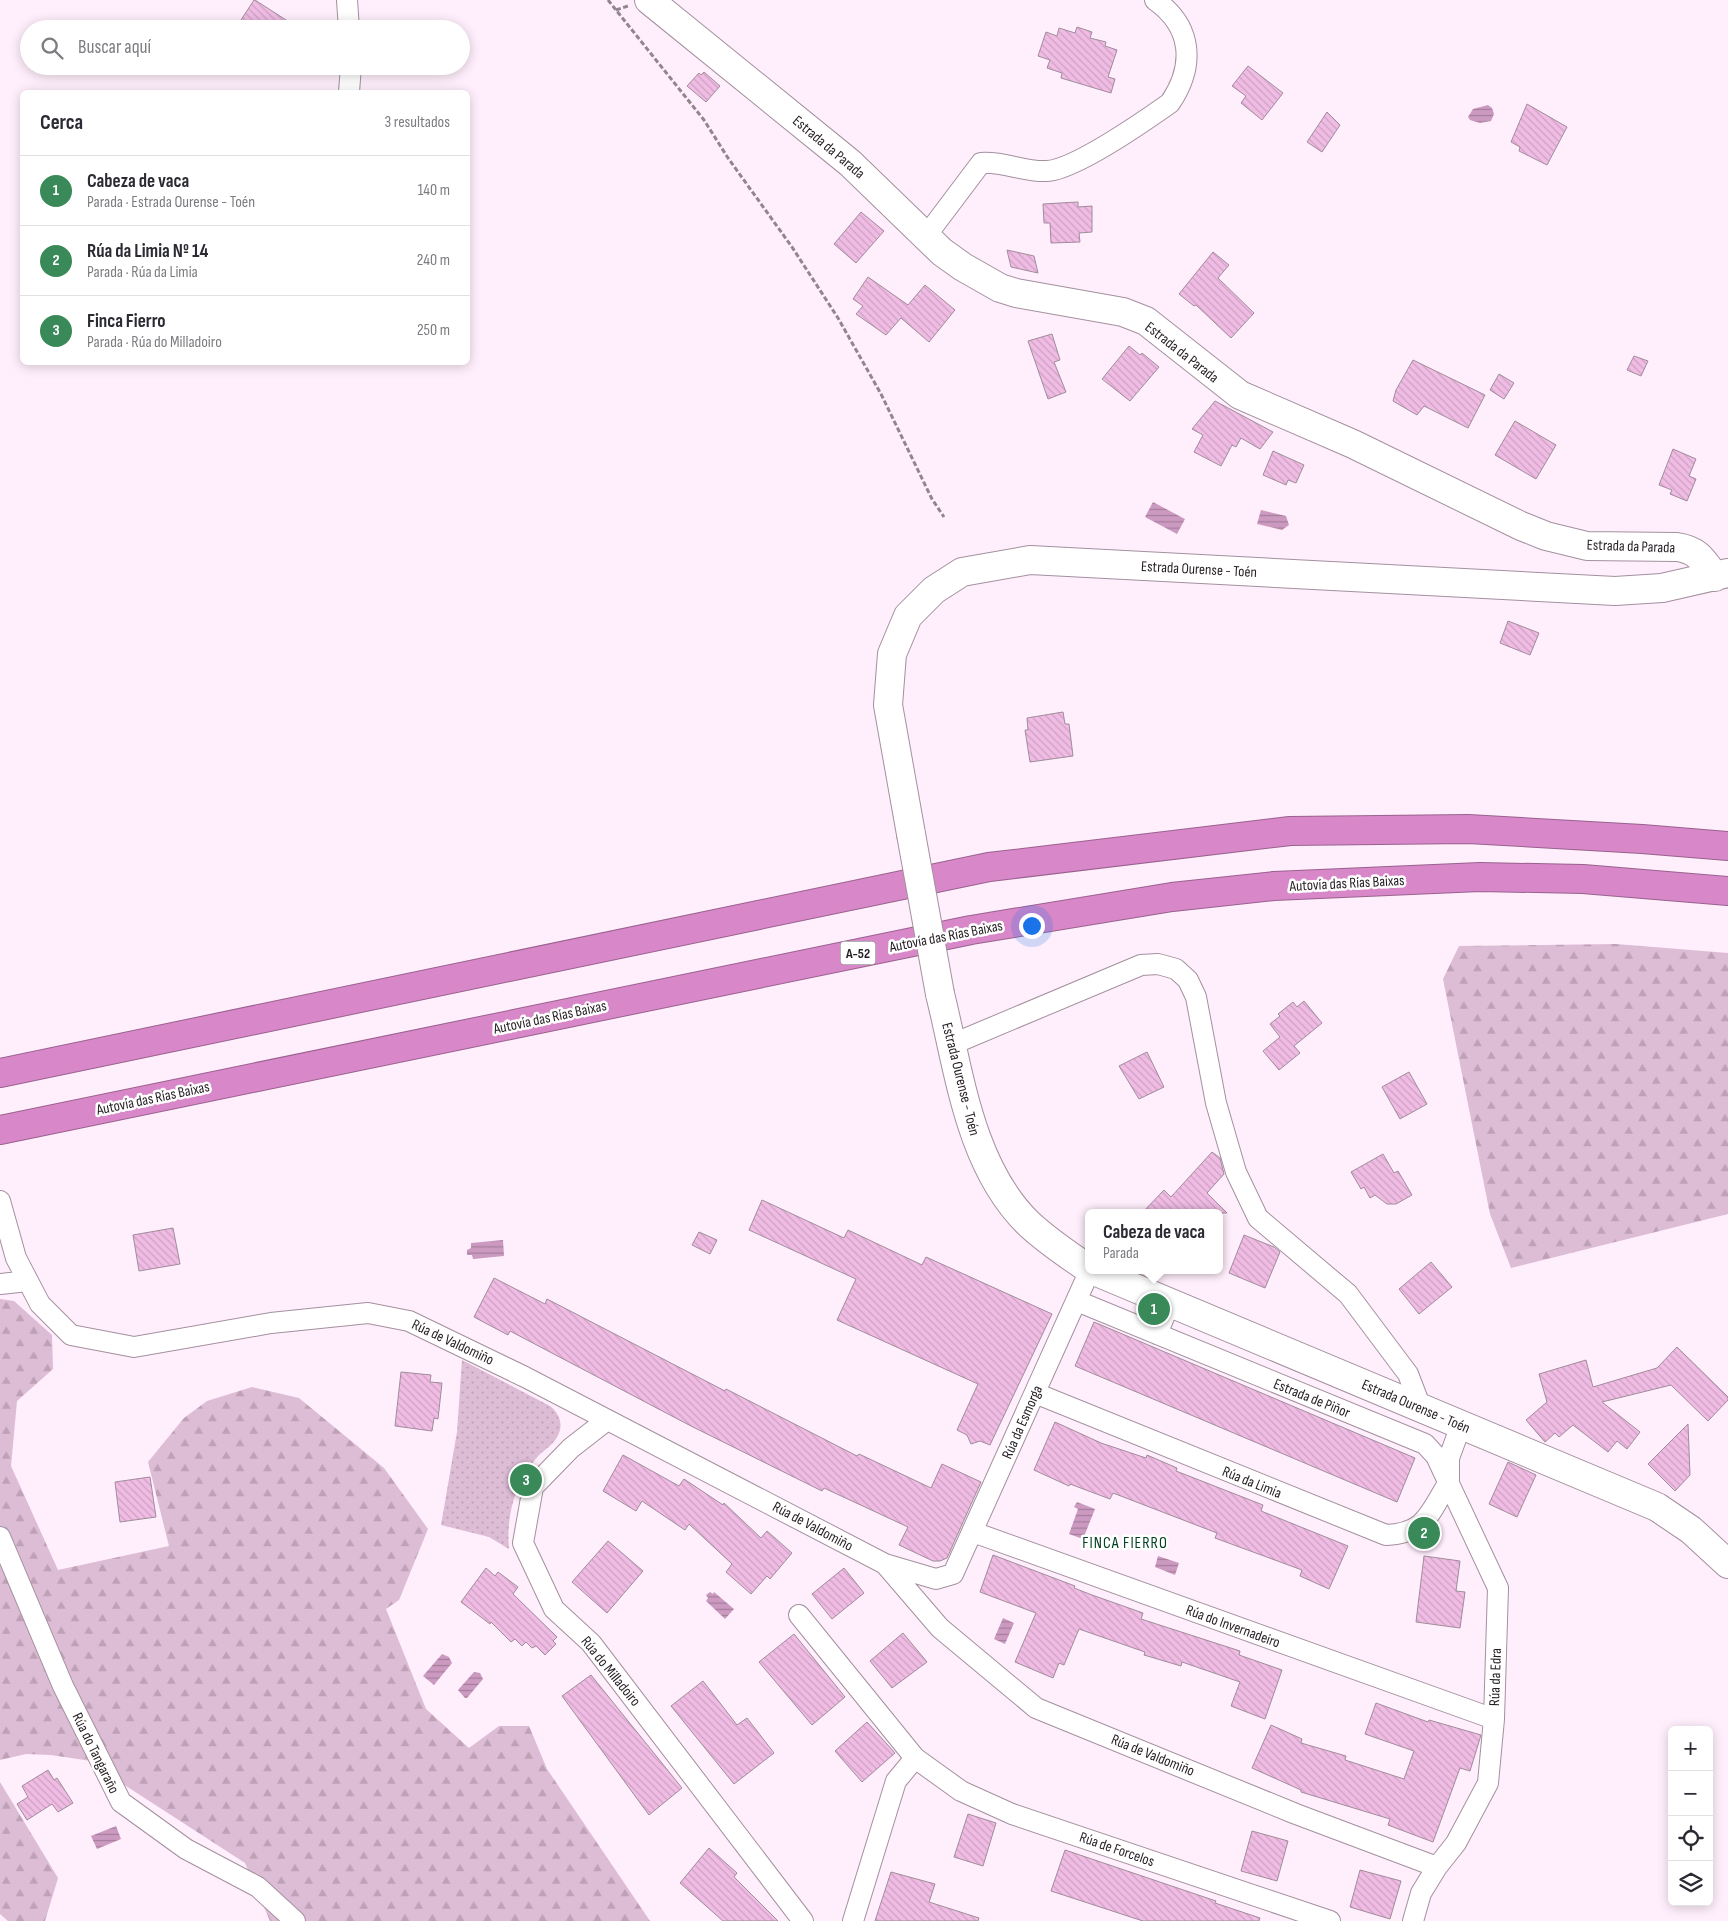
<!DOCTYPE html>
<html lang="es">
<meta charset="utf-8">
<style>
:root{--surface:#fff;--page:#f7f7f7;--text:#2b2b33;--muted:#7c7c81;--line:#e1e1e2;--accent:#398959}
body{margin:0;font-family:"Sofia Sans Condensed",sans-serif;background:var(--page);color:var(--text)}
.controls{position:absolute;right:15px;bottom:15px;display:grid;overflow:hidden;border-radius:8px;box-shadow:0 2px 12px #0003}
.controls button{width:45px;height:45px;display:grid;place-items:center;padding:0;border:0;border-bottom:1px solid var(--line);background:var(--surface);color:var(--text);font:25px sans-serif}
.you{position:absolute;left:1031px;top:925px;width:18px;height:18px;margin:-12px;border:4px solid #fff;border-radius:50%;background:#1a73e8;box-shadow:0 0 0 8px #1a73e833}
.badge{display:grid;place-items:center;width:32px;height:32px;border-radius:50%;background:var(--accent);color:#fff;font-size:16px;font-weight:700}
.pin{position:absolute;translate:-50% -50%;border:2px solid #fff;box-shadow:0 1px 5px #0006}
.popup{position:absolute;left:1085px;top:1209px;width:138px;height:65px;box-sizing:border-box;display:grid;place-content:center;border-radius:8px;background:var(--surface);filter:drop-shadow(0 1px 4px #0005);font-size:16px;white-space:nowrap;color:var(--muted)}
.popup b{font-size:19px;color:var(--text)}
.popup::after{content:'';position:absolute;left:50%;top:100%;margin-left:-10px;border:10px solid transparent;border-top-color:var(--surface)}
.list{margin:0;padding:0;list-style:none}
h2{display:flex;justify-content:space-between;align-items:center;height:65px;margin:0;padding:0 20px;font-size:21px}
h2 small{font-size:16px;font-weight:400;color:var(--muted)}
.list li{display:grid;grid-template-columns:32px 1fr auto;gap:15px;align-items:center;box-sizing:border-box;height:70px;padding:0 20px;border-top:1px solid var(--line)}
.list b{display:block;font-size:19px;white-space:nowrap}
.list p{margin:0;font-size:16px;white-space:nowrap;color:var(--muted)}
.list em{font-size:16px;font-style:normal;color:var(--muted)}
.icon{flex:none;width:28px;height:28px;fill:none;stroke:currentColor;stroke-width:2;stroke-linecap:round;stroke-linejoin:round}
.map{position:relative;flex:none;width:1728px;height:1921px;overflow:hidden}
.search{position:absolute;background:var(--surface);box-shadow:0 2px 12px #0003;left:20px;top:20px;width:450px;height:55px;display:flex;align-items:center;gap:12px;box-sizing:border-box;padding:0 18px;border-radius:28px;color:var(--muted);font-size:19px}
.panel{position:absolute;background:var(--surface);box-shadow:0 2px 12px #0003;left:20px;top:90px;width:450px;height:275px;border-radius:8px}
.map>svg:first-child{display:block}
.forest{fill:url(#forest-firs)}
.park{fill:url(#park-dots)}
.water{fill:url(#water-rules)}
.building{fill:url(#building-back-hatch);stroke:#a08c9b}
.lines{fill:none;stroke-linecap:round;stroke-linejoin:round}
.street-casing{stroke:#a4909f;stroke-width:22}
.secondary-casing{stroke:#a4909f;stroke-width:30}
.highway-casing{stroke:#99628e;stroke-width:30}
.path{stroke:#91858e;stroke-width:3;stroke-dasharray:5 2.5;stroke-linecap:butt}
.street{stroke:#fff;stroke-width:20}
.secondary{stroke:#fff;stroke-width:28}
.highway{stroke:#d887c8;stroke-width:28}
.secondary-bridge-casing{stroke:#a4909f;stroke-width:30;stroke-linecap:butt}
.secondary-bridge{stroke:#fff;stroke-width:28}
.labels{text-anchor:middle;stroke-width:5;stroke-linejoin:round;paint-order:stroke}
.shield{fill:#fff;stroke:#666265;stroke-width:1}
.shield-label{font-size:14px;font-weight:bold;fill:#251e23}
.street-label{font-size:15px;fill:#251e23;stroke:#fff}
.neighbourhood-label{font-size:16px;letter-spacing:1px;fill:#034122;stroke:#fff}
</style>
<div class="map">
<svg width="1728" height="1921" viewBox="0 0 1728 1921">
<defs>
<pattern id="forest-firs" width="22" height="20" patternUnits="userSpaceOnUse" patternTransform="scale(1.25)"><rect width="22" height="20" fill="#ddbcd5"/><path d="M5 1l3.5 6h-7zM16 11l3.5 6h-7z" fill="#bea1b7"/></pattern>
<pattern id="park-dots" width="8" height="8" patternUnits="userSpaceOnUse" patternTransform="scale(1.25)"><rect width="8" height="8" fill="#ddbcd5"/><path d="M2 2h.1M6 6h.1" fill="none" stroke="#bea1b7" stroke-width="1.8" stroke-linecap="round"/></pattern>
<pattern id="water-rules" width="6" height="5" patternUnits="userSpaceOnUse" patternTransform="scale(1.25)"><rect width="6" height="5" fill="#cc9ac1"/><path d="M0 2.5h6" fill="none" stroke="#a57d9c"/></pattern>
<pattern id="building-back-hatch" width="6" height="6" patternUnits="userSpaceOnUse" patternTransform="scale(1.25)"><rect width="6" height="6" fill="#f0bce4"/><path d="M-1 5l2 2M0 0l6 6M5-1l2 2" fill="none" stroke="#cea1c3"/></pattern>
</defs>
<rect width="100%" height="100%" fill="#ffeefb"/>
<!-- forest -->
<path class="forest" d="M1616,944L1728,953V1214L1511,1268L1490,1214L1443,979L1459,946Z
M0,1299L14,1301L52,1335L53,1369L17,1401L11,1466L58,1570L169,1546L148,1462L184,1418L207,1401L252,1387L299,1398L384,1468L428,1529L399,1600L386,1609L426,1709L469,1748L499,1726H529L547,1769L650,1921H270L245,1863L123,1784L91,1761L51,1755L26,1754L0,1760Z
M0,1782L58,1878L45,1921H8L0,1914Z"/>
<!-- park -->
<path class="park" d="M462,1360L550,1406C560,1414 564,1426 557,1437C553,1445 544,1450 538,1456C515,1482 506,1515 509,1549L489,1537L441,1525L457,1432Z"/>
<!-- water -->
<path class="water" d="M1488,105L1492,108L1494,114L1491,121L1480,123L1470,120L1468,117L1473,109Z
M1153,502L1185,519L1177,534L1145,517Z
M1261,510L1286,516L1289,525L1282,530L1257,524Z
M503,1240L504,1256L473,1259L472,1255H467V1250L471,1248V1243Z
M1077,1502L1095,1509L1083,1539L1069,1534L1078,1509L1074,1507Z
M1158,1556L1179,1563L1175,1575L1155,1567Z
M710,1592L713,1594L714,1592L734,1609L725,1619L706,1601L708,1598L706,1595Z
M1003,1618L1014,1623L1005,1644L994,1639Z
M442,1654L449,1657L452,1663L434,1685L423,1676Z
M474,1672L480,1673L483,1679L467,1698H465L458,1690Z
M116,1826L121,1839L97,1849L91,1836Z"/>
<!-- building -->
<path class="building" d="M254,0H255L300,29H248L239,23Z
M1077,27L1092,32L1090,38L1106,42L1105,46L1117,50L1108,77L1115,79L1111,93L1061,78L1062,73L1047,68L1050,60L1038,56L1046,32L1057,36L1059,28L1075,33Z
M1248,66L1283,93L1262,120L1241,103L1246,96L1232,86Z
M704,72L720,86L706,102L687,86L699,73L701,75Z
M1527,104L1567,127L1547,165L1519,151L1520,147L1511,142Z
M1327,112L1340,125L1322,152L1307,142Z
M1078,202V207L1092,206V232L1079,233L1080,242L1051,243L1050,223H1044L1043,204Z
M861,212L884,231L856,263L834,244Z
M1007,250L1034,256L1038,273L1011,267Z
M1213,252L1229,265L1218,278L1254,313L1231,338L1196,305L1194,306L1179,294Z
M868,277L908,305L925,285L955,310L929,342L901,318L886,335L856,314L863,306L853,299Z
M1052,334L1060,360L1054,362L1066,392L1048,399L1028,341Z
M1129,346L1140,355L1142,353L1159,367L1130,401L1102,379Z
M1634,356L1648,361L1641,376L1627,370Z
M1413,360L1485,395L1468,428L1424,406L1417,415L1393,401L1396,390Z
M1499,374L1514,383L1504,399L1490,390Z
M1215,401L1273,432L1260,449L1241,438L1236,447L1232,445L1221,466L1194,452L1203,435L1192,429Z
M1515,421L1556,445L1536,479L1495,455Z
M1673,449L1696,459L1689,476L1696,479L1687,501L1670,494L1672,490L1659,485Z
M1273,451L1304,465L1296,483L1288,480L1286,485L1263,475Z
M1508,621L1539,633L1530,655L1500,643Z
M1063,712L1065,724H1069L1073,756L1030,762L1025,730H1028L1027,718Z
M1304,1001L1322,1023L1294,1046L1300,1053L1279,1070L1263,1051L1280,1037L1270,1024L1280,1016L1278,1014L1293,1002L1297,1007Z
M1147,1052L1164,1087L1139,1099L1119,1066Z
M1409,1072L1427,1104L1400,1119L1382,1087Z
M1212,1152L1220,1158L1224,1174L1207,1193L1227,1213H1142L1164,1190L1171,1197Z
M1383,1154L1394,1173L1398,1171L1412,1195L1396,1204H1387L1375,1195L1370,1198L1364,1187L1361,1189L1351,1172Z
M762,1200L844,1238L848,1230L922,1265L926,1257L1052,1314L990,1445L980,1441L971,1444L967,1435L957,1430L978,1384L837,1320L856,1279L749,1230Z
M173,1228L180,1264L139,1271L133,1235Z
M699,1232L717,1240L710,1254L692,1245Z
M1244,1235L1274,1247L1280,1252L1265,1288L1229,1273Z
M1431,1262L1452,1287L1419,1314L1399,1289Z
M494,1278L545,1304L547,1299L725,1391L726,1389L857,1456L859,1454L931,1488L942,1464L981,1482L947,1558L940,1561H933L899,1545L908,1527L824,1488L822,1491L691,1426L510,1331L508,1335L474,1317Z
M1094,1322L1415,1458L1397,1502L1075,1366Z
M1677,1347L1728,1397V1400L1708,1421L1671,1385L1602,1402L1640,1432L1627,1449L1617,1441L1608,1452L1573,1425L1559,1437L1555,1433L1545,1442L1526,1420L1547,1402L1539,1374L1586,1360L1593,1387L1657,1368Z
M401,1372L431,1375L430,1382L442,1383L438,1419L434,1418L432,1431L395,1426Z
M1055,1422L1101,1443L1146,1458L1147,1455L1177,1468L1176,1471L1263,1505L1261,1511L1348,1546L1329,1589L1300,1576L1302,1570L1215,1538L1217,1533L1113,1493L1110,1499L1070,1484L1069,1486L1034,1470Z
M1688,1424L1690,1475L1675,1491L1648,1464Z
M623,1455L679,1486L684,1479L723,1505L724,1503L761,1538L767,1531L792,1553L770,1579L767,1576L751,1594L726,1572L732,1564L689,1524L685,1530L642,1501L636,1511L603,1491Z
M1508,1462L1536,1475L1517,1517L1489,1504Z
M150,1477L156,1517L120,1522L115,1482Z
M608,1541L643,1571L607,1613L572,1582Z
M993,1555L1075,1586L1074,1588L1092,1595L1143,1613L1141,1619L1240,1651L1239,1655L1282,1670L1265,1719L1231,1706L1240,1682L1182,1662L1181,1666L1144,1655L1145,1652L1079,1629L1064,1665L1059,1663L1053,1678L1015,1662L1036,1613L980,1592Z
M1424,1556L1460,1561L1456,1591L1465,1592L1460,1628L1416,1622Z
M486,1568L495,1576L498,1572L518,1587L513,1594L557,1637L553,1641L556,1644L545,1655L536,1646L532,1648L526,1642L522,1646L515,1639L511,1642L491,1622L490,1624L461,1602Z
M844,1568L864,1593L832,1619L812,1594Z
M903,1633L927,1662L892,1688L870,1661Z
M794,1634L845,1697L812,1725L759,1662Z
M591,1675L682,1788L649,1815L562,1696Z
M703,1681L737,1725L747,1718L774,1753L734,1784L671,1706Z
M1376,1703L1428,1722L1429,1720L1481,1735L1470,1771L1460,1768L1433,1842L1388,1825L1390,1819L1301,1792V1790L1252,1768L1271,1725L1302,1739L1301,1743L1346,1756L1345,1760L1404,1779L1414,1751L1365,1734Z
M867,1722L895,1753L862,1782L835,1751Z
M48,1770L54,1780L57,1778L73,1803L58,1812L52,1804L27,1820L17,1804L28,1797L22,1786Z
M968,1814L996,1823L983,1866L954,1857Z
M1252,1831L1288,1841L1277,1881L1241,1871Z
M709,1848L737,1873L734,1877L778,1921H723L680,1883Z
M1065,1850L1216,1901L1215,1903L1260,1918L1259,1921H1143L1051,1891Z
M1360,1870L1401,1881L1390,1919L1350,1907Z
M891,1872L935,1884L929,1902L979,1918L978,1921H875Z"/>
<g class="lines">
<defs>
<path id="street" d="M347,0L349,29
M349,92L351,66
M926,236L981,163C1003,161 1024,172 1046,171C1073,171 1146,120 1170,103C1195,66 1193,27 1155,0
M953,1044L1141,965L1158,964L1176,969L1188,980L1196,997L1216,1103L1236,1172L1258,1218L1348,1294L1408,1374L1421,1408
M0,1201L16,1258L40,1304L71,1335L134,1347L271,1323L368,1313L409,1321L525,1377L885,1564L936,1579L953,1574L1090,1270
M0,1284L28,1281
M1077,1301L1425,1444L1436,1456L1498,1588L1494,1719L1488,1783L1456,1843L1437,1867L1421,1893L1413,1921
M1157,1334L1170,1303
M1035,1393L1386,1535C1427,1533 1429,1513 1449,1482
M607,1420L571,1448L533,1487L523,1543L554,1609L591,1643L803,1921
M1449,1480V1458L1461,1425
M973,1532L1494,1719
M0,1537L63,1686L121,1802L186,1849L258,1887L295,1921
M885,1564L940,1628L1036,1708L1296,1814L1437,1867
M799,1615L915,1758L961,1791L1012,1814L1330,1921
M853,1921L896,1781L915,1758"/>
<path id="secondary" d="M649,0L850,163L942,252L963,267L1000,288L1016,293L1123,312L1146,321L1240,395L1353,444L1521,526L1546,536L1587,546L1677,547C1698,550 1703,560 1715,577
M911,834L888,705L892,654L908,616L934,590L962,572L1030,560L1615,591L1662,588L1728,573
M940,994C959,1070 969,1165 1028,1223C1046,1240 1068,1255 1089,1269
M1092,1270L1657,1507L1691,1530L1728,1564"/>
<path id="highway" d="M0,1073L989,867L1290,831L1468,829L1642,839L1728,846
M0,1130L971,930L1172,897L1274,886L1480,877L1583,879L1728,891"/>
</defs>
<!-- street casing -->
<use href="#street" class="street-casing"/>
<!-- secondary casing -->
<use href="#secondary" class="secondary-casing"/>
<!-- highway casing -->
<use href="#highway" class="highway-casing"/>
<!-- path -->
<path class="path" d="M608,0L704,120L728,158L792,247L838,318L881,394L932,499L944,517
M616,10L628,6"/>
<!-- street -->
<use href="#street" class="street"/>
<!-- secondary -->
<use href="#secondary" class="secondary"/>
<!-- highway -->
<use href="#highway" class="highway"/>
<defs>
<path id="secondary-bridge" d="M911,834L940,994"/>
</defs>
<!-- secondary-bridge casing -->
<use href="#secondary-bridge" class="secondary-bridge-casing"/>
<!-- secondary-bridge -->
<use href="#secondary-bridge" class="secondary-bridge"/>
</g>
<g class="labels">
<!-- shield labels -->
<rect class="shield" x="840.5" y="941.5" width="35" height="23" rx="4"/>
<g class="shield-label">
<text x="858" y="958">A-52</text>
</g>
<!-- street labels -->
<g class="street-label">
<text transform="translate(829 147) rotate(40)" y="5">Estrada da Parada</text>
<text transform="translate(1182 352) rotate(38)" y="5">Estrada da Parada</text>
<text transform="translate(1631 546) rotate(2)" y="5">Estrada da Parada</text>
<text transform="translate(1199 569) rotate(3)" y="5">Estrada Ourense - Toén</text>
<text transform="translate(1347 883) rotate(-3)" y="5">Autovía das Rías Baixas</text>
<text transform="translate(946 936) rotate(-11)" y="5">Autovía das Rías Baixas</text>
<text transform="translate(550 1017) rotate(-12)" y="5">Autovía das Rías Baixas</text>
<text transform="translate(961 1079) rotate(76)" y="5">Estrada Ourense - Toén</text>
<text transform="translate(153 1098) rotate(-12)" y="5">Autovía das Rías Baixas</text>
<text transform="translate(453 1342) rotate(25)" y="5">Rúa de Valdomiño</text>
<text transform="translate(1312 1398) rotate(22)" y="5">Estrada de Piñor</text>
<text transform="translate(1416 1406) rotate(23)" y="5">Estrada Ourense - Toén</text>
<text transform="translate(1022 1422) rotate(-66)" y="5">Rúa da Esmorga</text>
<text transform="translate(1252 1482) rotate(22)" y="5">Rúa da Limia</text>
<text transform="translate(813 1526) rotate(28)" y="5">Rúa de Valdomiño</text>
<text transform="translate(1233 1626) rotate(20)" y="5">Rúa do Invernadeiro</text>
<text transform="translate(611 1671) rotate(51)" y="5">Rúa do Milladoiro</text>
<text transform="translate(1495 1677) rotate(-88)" y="5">Rúa da Edra</text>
<text transform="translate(96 1753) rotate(64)" y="5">Rúa do Tangaraño</text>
<text transform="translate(1153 1755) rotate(22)" y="5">Rúa de Valdomiño</text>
<text transform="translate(1117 1849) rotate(19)" y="5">Rúa de Forcelos</text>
</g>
<!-- neighbourhood labels -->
<g class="neighbourhood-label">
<text x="1125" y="1548">FINCA FIERRO</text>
</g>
</g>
</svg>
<div class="controls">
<button>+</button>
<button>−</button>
<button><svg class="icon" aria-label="locate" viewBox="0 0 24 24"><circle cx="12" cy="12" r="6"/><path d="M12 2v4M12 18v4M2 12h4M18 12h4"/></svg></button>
<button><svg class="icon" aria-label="layers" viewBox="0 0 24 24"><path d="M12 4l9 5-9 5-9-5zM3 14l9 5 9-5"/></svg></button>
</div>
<div class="you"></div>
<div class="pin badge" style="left:1154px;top:1309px">1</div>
<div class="popup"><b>Cabeza de vaca</b>Parada</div>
<div class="pin badge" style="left:1424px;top:1533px">2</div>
<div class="pin badge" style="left:526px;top:1480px">3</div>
<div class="search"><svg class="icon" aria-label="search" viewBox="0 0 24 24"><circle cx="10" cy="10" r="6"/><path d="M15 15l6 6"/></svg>Buscar aquí</div>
<section class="panel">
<h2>Cerca<small>3 resultados</small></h2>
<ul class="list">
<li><span class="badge">1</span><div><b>Cabeza de vaca</b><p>Parada · Estrada Ourense - Toén</p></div><em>140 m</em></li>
<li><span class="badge">2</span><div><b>Rúa da Limia Nº 14</b><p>Parada · Rúa da Limia</p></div><em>240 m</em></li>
<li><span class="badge">3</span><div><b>Finca Fierro</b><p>Parada · Rúa do Milladoiro</p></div><em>250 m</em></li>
</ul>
</section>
</div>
